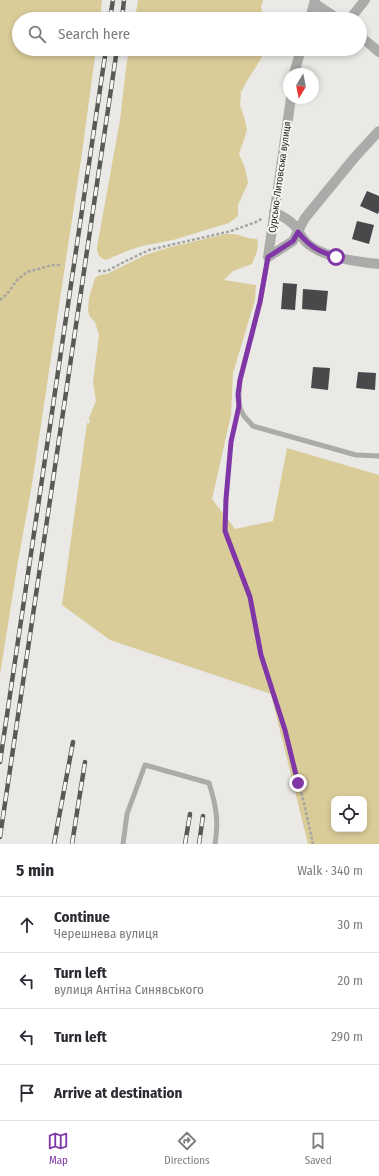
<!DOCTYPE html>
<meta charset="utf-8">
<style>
:root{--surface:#fff;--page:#f2f2f3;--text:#2b2b33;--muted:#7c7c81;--line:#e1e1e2;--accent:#8136a7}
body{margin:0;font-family:"Fira Sans Condensed",sans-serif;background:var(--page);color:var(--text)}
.controls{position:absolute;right:12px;bottom:12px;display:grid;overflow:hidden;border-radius:8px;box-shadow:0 2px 6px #0003}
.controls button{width:36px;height:36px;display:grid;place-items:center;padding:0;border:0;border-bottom:1px solid var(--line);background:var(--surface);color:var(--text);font:20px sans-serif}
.compass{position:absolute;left:283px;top:68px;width:36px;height:36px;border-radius:50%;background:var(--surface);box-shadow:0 2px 6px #0003;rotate:190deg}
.stop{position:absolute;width:12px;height:12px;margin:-9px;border:3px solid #8136a7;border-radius:50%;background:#fff}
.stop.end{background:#8136a7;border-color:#fff;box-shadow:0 1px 4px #0008}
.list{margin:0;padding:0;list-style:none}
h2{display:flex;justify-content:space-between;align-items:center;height:52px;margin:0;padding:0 16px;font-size:17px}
h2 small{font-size:13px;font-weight:400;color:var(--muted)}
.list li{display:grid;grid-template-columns:26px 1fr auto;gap:12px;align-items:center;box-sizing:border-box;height:56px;padding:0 16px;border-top:1px solid var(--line)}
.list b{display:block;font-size:15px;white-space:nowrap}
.list p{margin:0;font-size:13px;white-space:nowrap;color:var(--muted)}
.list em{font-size:13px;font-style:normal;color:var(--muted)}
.icon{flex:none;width:22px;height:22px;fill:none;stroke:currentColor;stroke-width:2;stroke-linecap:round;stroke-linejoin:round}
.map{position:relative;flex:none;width:379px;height:844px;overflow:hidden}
.search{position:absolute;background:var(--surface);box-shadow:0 2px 6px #0003;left:12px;right:12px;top:12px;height:44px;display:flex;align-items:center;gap:10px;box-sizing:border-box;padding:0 14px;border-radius:22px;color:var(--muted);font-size:15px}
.sheet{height:276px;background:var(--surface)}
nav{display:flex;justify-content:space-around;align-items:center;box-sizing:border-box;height:56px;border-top:1px solid var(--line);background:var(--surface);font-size:11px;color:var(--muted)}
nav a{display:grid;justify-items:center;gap:2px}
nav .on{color:var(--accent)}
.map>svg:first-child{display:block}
.green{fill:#d9cc99;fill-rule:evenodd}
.building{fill:#4a484b}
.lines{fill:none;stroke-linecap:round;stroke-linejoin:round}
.path{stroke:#a6a5a2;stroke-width:2.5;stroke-dasharray:3 2;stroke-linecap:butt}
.service{stroke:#ababa9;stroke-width:5}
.minor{stroke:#ababa9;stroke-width:10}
.rail-casing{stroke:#595956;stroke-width:4.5}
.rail{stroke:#f7f6f2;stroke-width:3;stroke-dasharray:9;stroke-linecap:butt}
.route{stroke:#8136a7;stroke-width:5}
.labels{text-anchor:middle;stroke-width:4;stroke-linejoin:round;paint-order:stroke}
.street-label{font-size:10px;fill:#1c1c1a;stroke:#f7f6f2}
</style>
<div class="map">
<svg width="379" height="844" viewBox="0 0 379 844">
<rect width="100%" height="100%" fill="#eae9e5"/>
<!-- green -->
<path class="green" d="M0,0H102L100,19H19V49H96L81,160L32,484L17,567L0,675Z
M138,0H263L261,7L264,19H135Z
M129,49H264L261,59L247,81L241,92L240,105L244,117L247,130L239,154L245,168L248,183L238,205V216L229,223L173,240L142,246L127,251L106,260C99,258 97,254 97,247L120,120L126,68Z
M225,234H235L248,238L257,239C260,248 255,256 252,264L233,271L224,280L256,285L255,300L233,373L231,415L212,499L235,529L273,521L287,448L379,475V844H308L271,694L110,640L62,605L87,423H90L89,418L96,401L93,382L99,335L95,322L90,317L88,311L89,298L95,278L100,275L107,274L145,255L167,248ZM334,799H364V829H334Z"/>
<!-- building -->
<path class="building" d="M367,191L379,196V211L378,214L360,206Z
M357,221L374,225L369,244L352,239Z
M283,283L297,284L295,310L281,309Z
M303,289L328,291L326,311L302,309Z
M313,367L330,368L328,390L311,388Z
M358,372L376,373L375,390L356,388Z"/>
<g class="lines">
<!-- path -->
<path class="path" d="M98,271H107L124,262L149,250L231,231L256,222L263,218
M0,300L7,294L17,280L27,272L53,265H61
M236,420L231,442L225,499V531L250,597L261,655L285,730L304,803L313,844"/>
<!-- service -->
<path class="service" d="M268,257L260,302L240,380L239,394V406L244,416L253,426L274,432L356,455L379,456
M123,844L127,814L145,765L209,783C216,805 219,821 215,844"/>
<!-- minor -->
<path class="minor" d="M314,3L338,19
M310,19L315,0
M350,19L365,0
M360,36L379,52
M294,74L301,49
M274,212C282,216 289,219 295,226C299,232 302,239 308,244C325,258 357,262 379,264
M268,257L293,241L305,218L355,157L379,131
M268,257L291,98"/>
<defs>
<path id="rail" d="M110,19L113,0
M122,19L124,0
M0,762L106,49
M0,837L117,49
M54,844L73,742
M72,844L85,762
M185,844L190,814
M199,844L203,816"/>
</defs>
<!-- rail casing -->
<use href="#rail" class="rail-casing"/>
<!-- rail -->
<use href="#rail" class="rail"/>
</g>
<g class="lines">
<!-- route -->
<path class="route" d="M298,783L285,730L261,655L250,597L225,531L226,499L231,442L239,406L238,394L240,380L260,302L268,257L293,241L298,232C310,247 318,251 336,257"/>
</g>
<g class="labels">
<!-- street labels -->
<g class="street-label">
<text transform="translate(279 177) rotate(-82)" y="4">Сурсько-Литовська вулиця</text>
</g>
</g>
</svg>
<div class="controls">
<button><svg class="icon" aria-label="locate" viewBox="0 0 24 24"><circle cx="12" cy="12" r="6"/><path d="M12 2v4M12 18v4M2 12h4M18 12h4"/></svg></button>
</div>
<svg class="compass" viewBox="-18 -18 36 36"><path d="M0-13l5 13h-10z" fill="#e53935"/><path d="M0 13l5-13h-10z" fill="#7c7c81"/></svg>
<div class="stop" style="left:336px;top:257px"></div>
<div class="stop end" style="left:298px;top:783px"></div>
<div class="search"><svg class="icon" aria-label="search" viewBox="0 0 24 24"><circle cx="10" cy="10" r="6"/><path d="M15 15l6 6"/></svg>Search here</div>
</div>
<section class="sheet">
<h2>5 min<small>Walk · 340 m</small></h2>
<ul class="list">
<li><svg class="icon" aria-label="ahead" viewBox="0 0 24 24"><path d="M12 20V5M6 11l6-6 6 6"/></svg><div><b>Continue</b><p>Черешнева вулиця</p></div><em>30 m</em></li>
<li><svg class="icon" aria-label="left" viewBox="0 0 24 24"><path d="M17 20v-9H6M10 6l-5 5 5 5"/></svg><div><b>Turn left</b><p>вулиця Антіна Синявського</p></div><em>20 m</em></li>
<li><svg class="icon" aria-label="left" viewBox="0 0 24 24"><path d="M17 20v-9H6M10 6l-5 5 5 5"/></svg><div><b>Turn left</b></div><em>290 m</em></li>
<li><svg class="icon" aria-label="arrive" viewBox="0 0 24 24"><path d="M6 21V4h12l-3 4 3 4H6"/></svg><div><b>Arrive at destination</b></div></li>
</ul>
</section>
<nav>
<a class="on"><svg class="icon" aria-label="map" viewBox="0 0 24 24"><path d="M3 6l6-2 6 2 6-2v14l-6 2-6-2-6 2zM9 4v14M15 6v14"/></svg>Map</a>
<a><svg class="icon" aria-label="directions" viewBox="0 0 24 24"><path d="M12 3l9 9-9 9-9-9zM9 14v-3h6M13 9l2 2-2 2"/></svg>Directions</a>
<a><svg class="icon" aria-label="saved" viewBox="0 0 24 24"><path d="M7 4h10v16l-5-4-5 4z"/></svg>Saved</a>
</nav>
